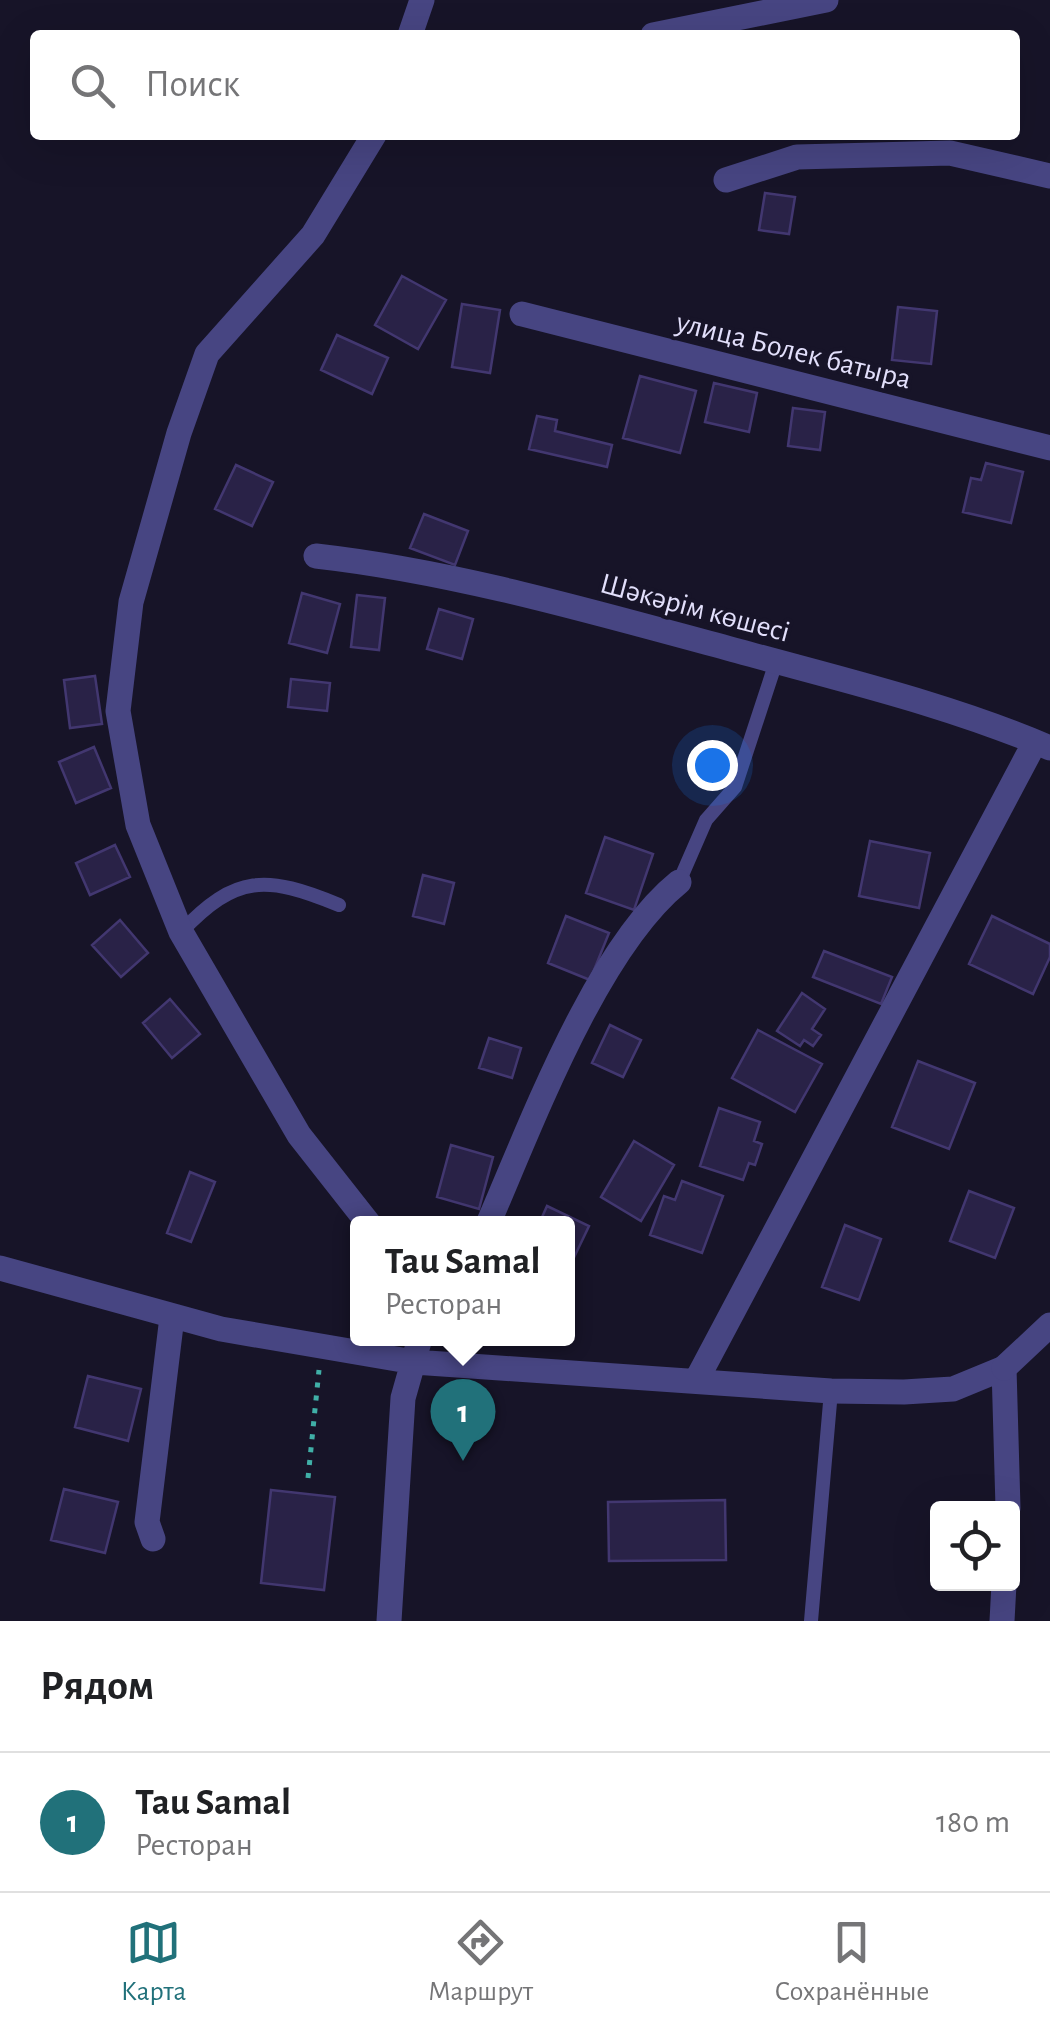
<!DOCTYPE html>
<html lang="ru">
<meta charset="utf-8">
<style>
:root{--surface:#fff;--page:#f6f6f6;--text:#202124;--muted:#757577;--line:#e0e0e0;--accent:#21717a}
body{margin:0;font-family:"Alegreya Sans",sans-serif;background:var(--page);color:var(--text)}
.controls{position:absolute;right:30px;bottom:30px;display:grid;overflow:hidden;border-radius:10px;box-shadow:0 10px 40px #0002}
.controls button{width:90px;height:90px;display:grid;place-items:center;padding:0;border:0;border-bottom:2px solid var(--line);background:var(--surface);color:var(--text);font:50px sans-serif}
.you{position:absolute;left:712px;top:765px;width:35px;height:35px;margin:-25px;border:8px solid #fff;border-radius:50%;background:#1a73e8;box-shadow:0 0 0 15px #1a73e833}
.badge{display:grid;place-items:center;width:65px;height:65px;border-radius:50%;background:var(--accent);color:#fff;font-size:32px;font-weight:700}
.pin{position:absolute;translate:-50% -82px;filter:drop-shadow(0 2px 5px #0008)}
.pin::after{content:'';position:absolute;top:52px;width:35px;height:30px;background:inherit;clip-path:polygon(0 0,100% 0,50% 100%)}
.popup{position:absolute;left:350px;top:1216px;width:225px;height:130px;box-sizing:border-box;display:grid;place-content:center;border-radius:10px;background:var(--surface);filter:drop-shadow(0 2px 8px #0005);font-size:32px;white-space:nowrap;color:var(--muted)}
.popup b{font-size:38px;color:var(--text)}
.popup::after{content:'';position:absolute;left:50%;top:100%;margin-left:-20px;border:20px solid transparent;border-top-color:var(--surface)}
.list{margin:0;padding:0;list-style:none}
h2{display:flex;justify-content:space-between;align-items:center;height:130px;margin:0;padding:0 40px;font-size:42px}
h2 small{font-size:32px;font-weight:400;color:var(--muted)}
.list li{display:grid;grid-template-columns:65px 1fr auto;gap:30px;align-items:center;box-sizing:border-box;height:140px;padding:0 40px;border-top:2px solid var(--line)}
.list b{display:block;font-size:38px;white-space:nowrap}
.list p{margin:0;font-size:32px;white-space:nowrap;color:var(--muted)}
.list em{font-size:32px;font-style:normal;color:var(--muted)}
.icon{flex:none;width:55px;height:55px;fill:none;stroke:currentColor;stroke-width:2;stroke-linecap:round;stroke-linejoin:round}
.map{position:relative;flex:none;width:1050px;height:1621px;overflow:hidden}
.search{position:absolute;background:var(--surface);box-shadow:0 10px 40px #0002;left:30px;right:30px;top:30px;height:110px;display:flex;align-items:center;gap:25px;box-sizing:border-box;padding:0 35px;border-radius:10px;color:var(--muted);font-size:38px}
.sheet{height:270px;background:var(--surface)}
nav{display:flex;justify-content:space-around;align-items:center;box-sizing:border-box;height:140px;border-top:2px solid var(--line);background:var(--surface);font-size:28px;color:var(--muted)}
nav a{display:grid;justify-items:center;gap:5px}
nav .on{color:var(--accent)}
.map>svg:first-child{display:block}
.building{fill:#292247;stroke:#423770;stroke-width:2.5}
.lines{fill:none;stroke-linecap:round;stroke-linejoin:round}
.path{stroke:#40afa7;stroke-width:5;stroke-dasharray:5 8;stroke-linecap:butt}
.service{stroke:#474582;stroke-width:14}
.minor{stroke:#474582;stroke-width:25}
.tertiary{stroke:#474582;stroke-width:25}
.labels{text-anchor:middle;stroke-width:8;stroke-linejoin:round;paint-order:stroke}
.street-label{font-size:30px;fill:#e2dffb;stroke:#171428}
</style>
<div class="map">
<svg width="1050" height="1621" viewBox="0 0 1050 1621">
<rect width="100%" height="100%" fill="#171428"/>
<!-- building -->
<path class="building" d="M765,193L795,197L789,234L759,230Z
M402,276L446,300L418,349L375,325Z
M462,304L500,310L490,373L452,367Z
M898,307L937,311L931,364L892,360Z
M337,335L388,358L372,394L321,370Z
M640,376L696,391L680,453L623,438Z
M714,383L757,393L749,432L705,422Z
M793,408L825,412L820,450L788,446Z
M537,416L557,420L555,431L612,445L607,467L529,449Z
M986,463L1023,472L1011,523L963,512L971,478L981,480Z
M236,465L273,482L252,526L215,509Z
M424,514L468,531L455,565L410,548Z
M302,593L340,604L327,653L289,643Z
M357,595L385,598L379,650L351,647Z
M439,609L473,619L462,659L427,649Z
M95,676L102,724L70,728L64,680Z
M291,679L330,683L327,711L288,707Z
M94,747L111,788L76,803L59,762Z
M605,837L653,854L634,910L586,893Z
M870,841L930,853L919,908L859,896Z
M115,845L130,877L90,895L76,863Z
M423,875L454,883L444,924L413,916Z
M566,916L609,933L590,980L548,963Z
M992,916L1050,944V957L1033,994L969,964Z
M120,920L148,953L121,977L92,945Z
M824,951L892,977L881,1004L813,977Z
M802,993L825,1009L812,1029L821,1035L813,1046L804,1040L800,1046L777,1031Z
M170,999L200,1034L172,1058L143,1023Z
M610,1025L641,1040L623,1077L592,1063Z
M758,1030L822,1064L795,1112L732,1078Z
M489,1038L521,1048L512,1078L479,1068Z
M918,1061L975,1083L949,1149L892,1127Z
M719,1108L760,1122L754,1141L762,1144L755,1165L749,1163L743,1180L700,1166Z
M634,1141L674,1165L641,1221L601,1197Z
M451,1145L493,1157L479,1209L437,1197Z
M190,1172L215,1182L191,1242L167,1233Z
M682,1181L723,1196L702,1253L650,1235L664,1196L675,1200Z
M969,1191L1014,1208L995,1258L950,1241Z
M547,1206L589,1226L568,1270V1224H539Z
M845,1225L881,1239L859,1300L822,1287Z
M88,1376L141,1389L128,1441L75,1427Z
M64,1489L118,1502L105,1553L51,1540Z
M271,1490L335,1497L324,1590L261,1583Z
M725,1500L726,1560L609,1561L608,1502Z"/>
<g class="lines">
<!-- path -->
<path class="path" d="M308,1478L319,1370"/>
<!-- service -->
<path class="service" d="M679,882L706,820L735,787L776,662
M181,932C236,874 266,875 339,905
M811,1621L831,1391"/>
<!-- minor -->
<path class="minor" d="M410,35L422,0
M653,35L826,0
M726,180L797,157L950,153L1050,176
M522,314L1050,448
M316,556C458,572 600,614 738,651C843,680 950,705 1050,748
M369,1224L299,1135L181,932L138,825L118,711L131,602L179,433L207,354L313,235L374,135
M488,1224C531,1125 596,949 679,882
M0,1268L221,1329L414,1362L831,1391L904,1392L953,1389L1004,1368L1008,1508
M696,1381L1035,742
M153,1539L147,1522L172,1317
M389,1621L403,1398L420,1338
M1002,1621L1004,1584"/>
<!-- tertiary -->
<path class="tertiary" d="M1004,1368L1050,1325"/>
</g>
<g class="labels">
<!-- street labels -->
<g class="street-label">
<text transform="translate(794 350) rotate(14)" y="10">улица Болек батыра</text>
<text transform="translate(695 607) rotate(15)" y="10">Шәкәрім көшесі</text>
</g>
</g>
</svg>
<div class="controls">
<button><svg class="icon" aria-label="locate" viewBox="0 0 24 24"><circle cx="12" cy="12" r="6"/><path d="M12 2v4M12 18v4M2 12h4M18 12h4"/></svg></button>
</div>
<div class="you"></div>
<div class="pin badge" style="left:463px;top:1461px">1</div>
<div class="popup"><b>Tau Samal</b>Ресторан</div>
<div class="search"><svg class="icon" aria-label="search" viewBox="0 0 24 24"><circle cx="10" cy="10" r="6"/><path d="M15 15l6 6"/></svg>Поиск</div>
</div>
<section class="sheet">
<h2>Рядом<small></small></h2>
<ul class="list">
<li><span class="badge">1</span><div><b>Tau Samal</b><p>Ресторан</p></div><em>180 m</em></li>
</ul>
</section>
<nav>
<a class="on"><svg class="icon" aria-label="map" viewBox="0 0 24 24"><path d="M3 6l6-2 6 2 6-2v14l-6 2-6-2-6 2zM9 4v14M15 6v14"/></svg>Карта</a>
<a><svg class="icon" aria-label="directions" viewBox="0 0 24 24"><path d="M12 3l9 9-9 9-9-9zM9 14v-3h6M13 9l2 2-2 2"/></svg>Маршрут</a>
<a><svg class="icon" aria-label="saved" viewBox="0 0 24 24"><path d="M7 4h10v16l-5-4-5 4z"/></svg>Сохранённые</a>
</nav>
